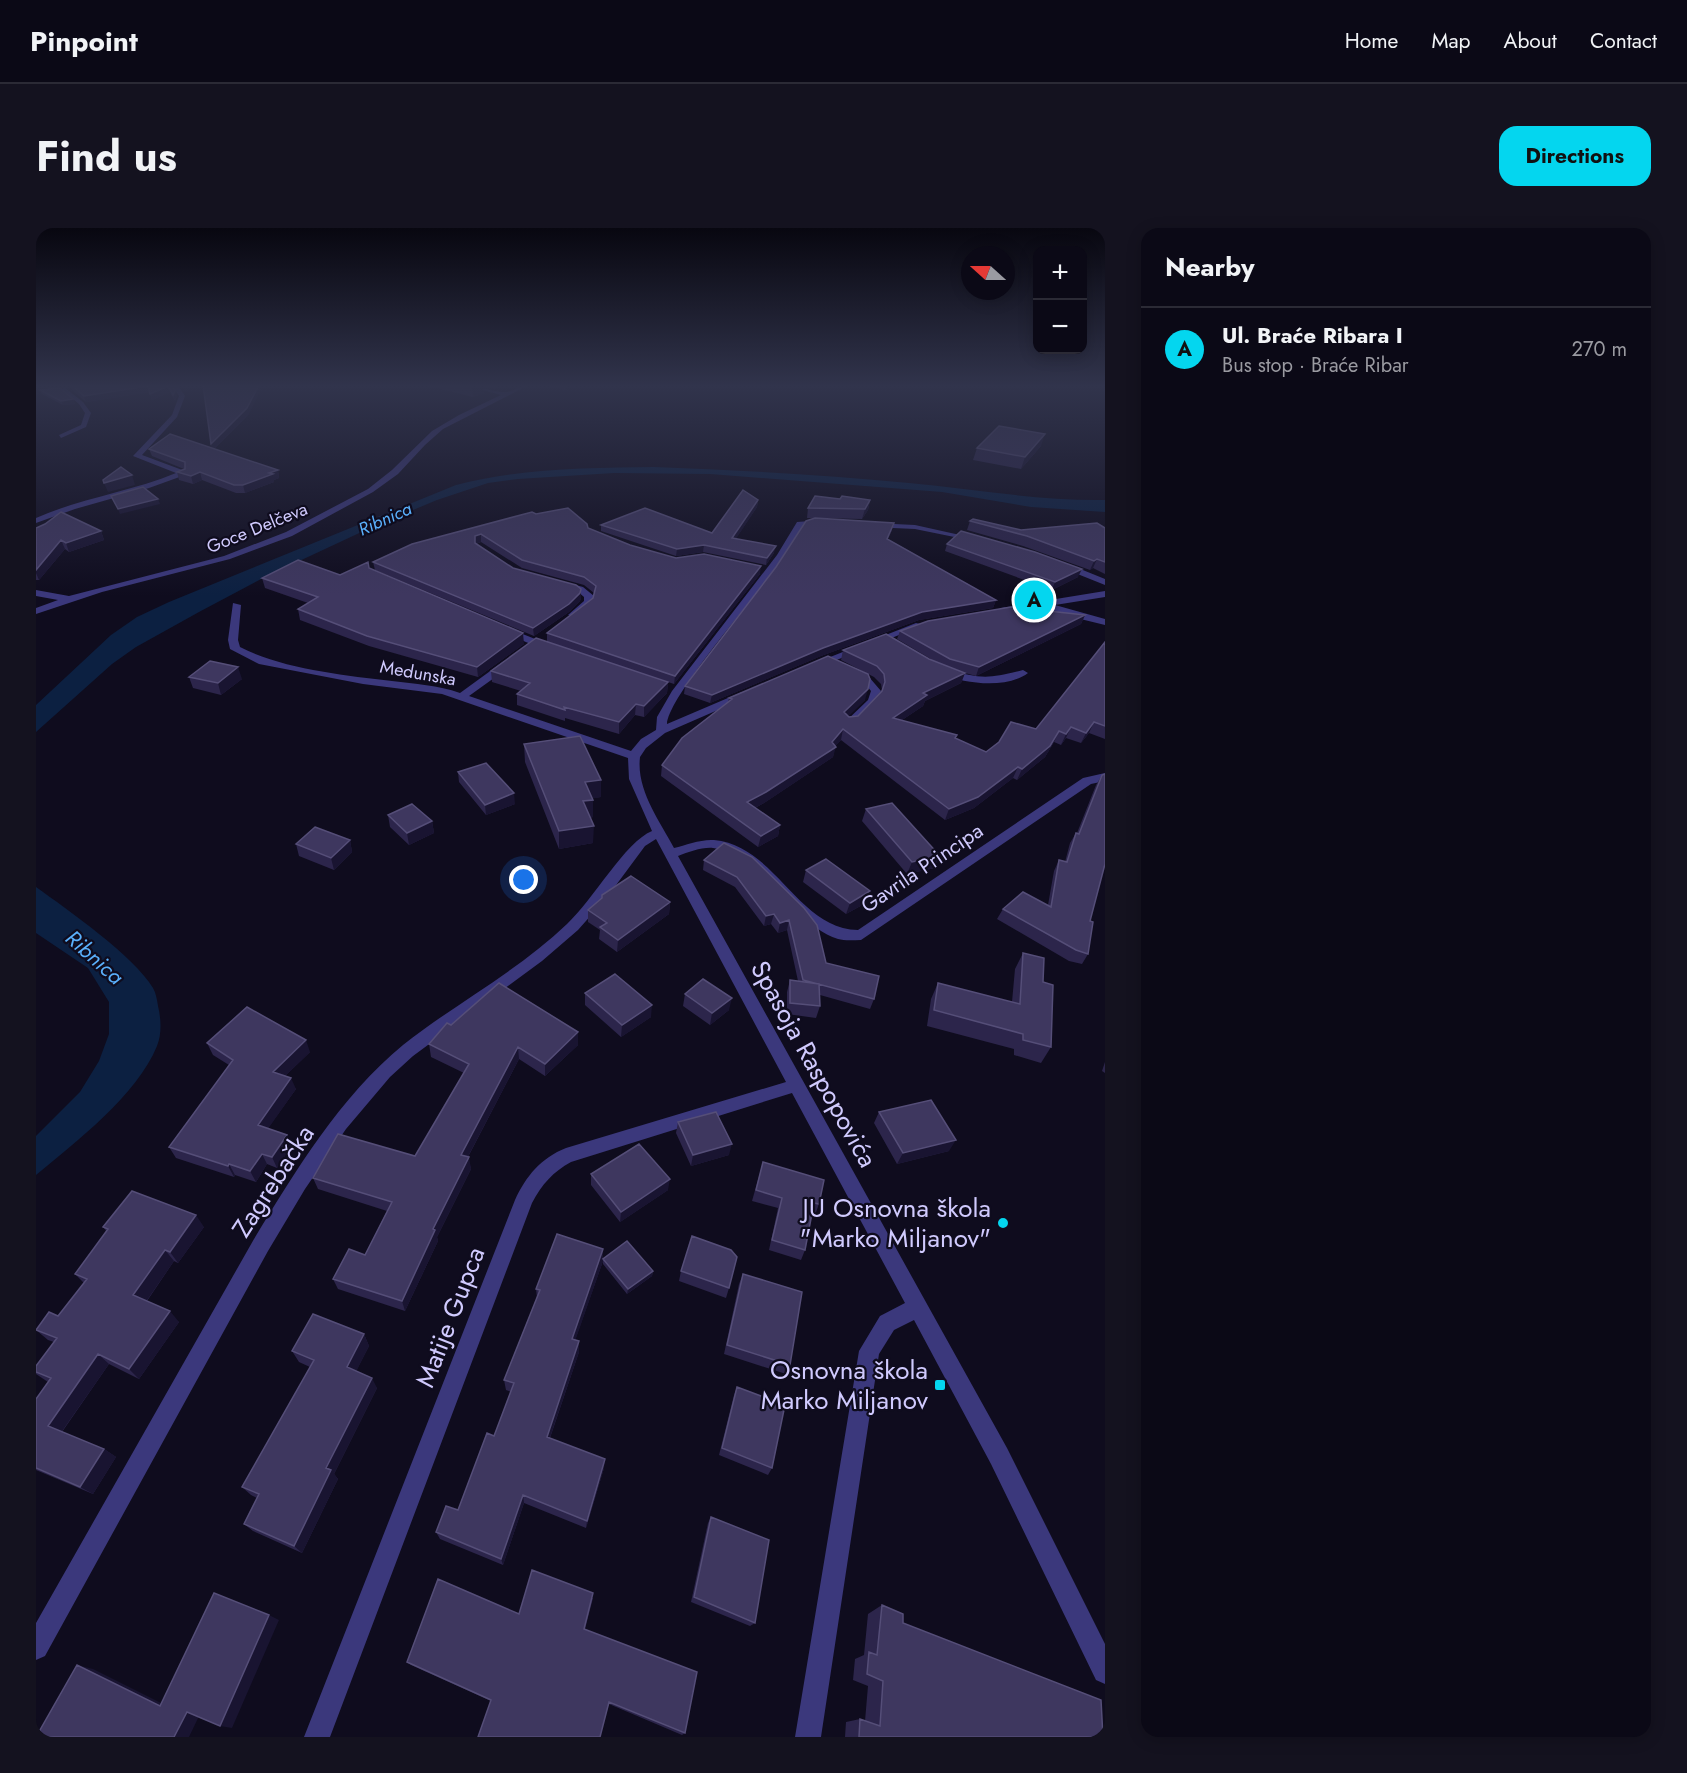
<!DOCTYPE html>
<meta charset="utf-8">
<style>
:root{--surface:#0b0916;--page:#14121f;--text:#f1f3f6;--muted:#9a9aa1;--line:#2b2a35;--accent:#04d6ef}
body{margin:0;font-family:Jost,sans-serif;background:var(--page);color:var(--text)}
.controls{position:absolute;right:18px;top:18px;display:grid;overflow:hidden;border-radius:12px;box-shadow:0 3px 15px #0003}
.controls button{width:54px;height:54px;display:grid;place-items:center;padding:0;border:0;border-bottom:2px solid var(--line);background:var(--surface);color:var(--text);font:30px sans-serif}
.compass{position:absolute;left:925px;top:18px;width:54px;height:54px;border-radius:50%;background:var(--surface);box-shadow:0 3px 15px #0003;rotate:291deg}
.you{position:absolute;left:488px;top:652px;width:21px;height:21px;margin:-15px;border:4px solid #fff;border-radius:50%;background:#1a73e8;box-shadow:0 0 0 9px #1a73e833}
.badge{display:grid;place-items:center;width:39px;height:39px;border-radius:50%;background:var(--accent);color:#111;font-size:20px;font-weight:700}
.pin{position:absolute;translate:-50% -50%;border:3px solid #fff;box-shadow:0 2px 6px #0006}
.list{margin:0;padding:0;list-style:none}
h2{display:flex;justify-content:space-between;align-items:center;height:78px;margin:0;padding:0 24px;font-size:26px}
h2 small{font-size:20px;font-weight:400;color:var(--muted)}
.list li{display:grid;grid-template-columns:39px 1fr auto;gap:18px;align-items:center;box-sizing:border-box;height:84px;padding:0 24px;border-top:2px solid var(--line)}
.list b{display:block;font-size:22px;white-space:nowrap}
.list p{margin:0;font-size:20px;white-space:nowrap;color:var(--muted)}
.list em{font-size:20px;font-style:normal;color:var(--muted)}
.map{position:relative;flex:none;width:1069px;height:1509px;overflow:hidden;border-radius:18px}
header{display:flex;align-items:center;gap:36px;box-sizing:border-box;height:84px;padding:0 30px;background:var(--surface);border-bottom:2px solid var(--line)}
header strong{font-size:28px}
nav{display:flex;gap:33px;margin-inline-start:auto;font-size:21px}
.intro{display:flex;align-items:center;justify-content:space-between;box-sizing:border-box;height:144px;padding:0 36px}
h1{margin:0;font-size:42px}
.button{padding:15px 27px;border-radius:18px;background:var(--accent);color:#111;font-size:21px;font-weight:700}
main{display:flex;gap:36px;padding:0 36px}
aside{flex:1;background:var(--surface);border-radius:18px;box-shadow:0 3px 15px #0003}
.map>svg:first-child{display:block}
.water{fill:#0c2041}
.lines{fill:none;stroke-linecap:round;stroke-linejoin:round}
.minor{fill:#3b387c;fill-rule:evenodd}
.wall{fill:#2c254b}
.shaded-wall{fill:#191431}
.building{fill:#3e375f;stroke:#554e78;stroke-width:1.5}
.poi-dot{fill:#04d6ef;stroke:#0f0c1e;stroke-width:2}
.labels{text-anchor:middle;stroke-width:4.5;stroke-linejoin:round;paint-order:stroke}
.far-water-label{font-size:18px;font-style:italic;fill:#5ab0fc;stroke:#0f0c1e}
.far-street-label{font-size:18px;fill:#d0cafe;stroke:#0f0c1e}
.street-label{font-size:21px;fill:#d0cafe;stroke:#0f0c1e}
.water-label{font-size:22px;font-style:italic;fill:#5ab0fc;stroke:#0f0c1e}
.near-street-label{font-size:26px;fill:#d0cafe;stroke:#0f0c1e}
.near-poi-label{font-size:26px;fill:#d0cafe;stroke:#0f0c1e;text-anchor:end}
</style>
<header>
<strong>Pinpoint</strong>
<nav><a>Home</a><a>Map</a><a>About</a><a>Contact</a></nav>
</header>
<div class="intro"><h1>Find us</h1><a class="button">Directions</a></div>
<main>
<div class="map">
<svg width="1069" height="1509" viewBox="0 0 1069 1509">
<rect width="100%" height="100%" fill="#0f0c1e"/>
<!-- water -->
<path class="water" d="M618,239C703,242 788,247 873,255C938,261 1003,273 1069,272V284L995,279L906,264L674,246L578,245L482,251L452,255L401,272L334,300L229,349L163,384L100,419L76,436L0,504V477L75,407L101,389L133,374L420,257C484,240 552,240 618,239Z
M0,659C32,682 98,728 117,760C120,765 121,772 122,778C125,790 126,806 121,818C101,867 40,914 0,947V908L44,864L63,833L73,806V774L52,740L0,705Z"/>
<g class="lines">
<!-- minor -->
<path class="minor" d="M136,157H142L149,168L141,189L106,227L149,243V247L113,260L39,281L0,295V290C45,270 94,264 140,245L97,228L136,187L143,168Z
M428,157C442,157 455,164 469,164C477,164 484,157 493,157L407,201L389,217L362,246L337,264L256,308L194,331L66,364L0,386V380L22,372L0,368V362L33,368L188,328L250,304L332,261L356,242L396,203L423,187L465,167Z
M28,159L47,174L55,185L50,199L25,210L23,207L45,197L49,185L43,176L26,162Z
M787,292H790V296L767,298C761,309 755,320 748,330C726,361 633,467 631,496L706,464H714V468L629,505L610,520L604,529C600,562 624,593 638,620C650,617 665,611 678,612C740,618 761,700 822,702L1047,550L1069,545V553L1055,556L825,712C818,712 809,713 802,711C754,695 727,625 677,620C666,619 653,624 642,628L971,1220L1069,1416V1456L1060,1452L955,1236L878,1092L858,1102L843,1126L785,1509H759L823,1123L844,1088L869,1075L756,865L535,934C517,944 506,956 496,975L294,1509H268L479,972C490,948 505,930 530,920L750,854L620,611L609,618L572,668L542,702L506,733L377,828L354,849L310,901L269,961L232,1023L9,1428L0,1432V1395L218,1011C260,942 304,869 367,817C420,775 482,743 531,696C557,672 589,614 616,603L593,551L592,530L406,466L327,456L223,436L194,421L192,412L197,375L205,377L202,412L204,419C247,441 307,447 356,453C379,456 402,457 424,465L468,433H476V437L433,468L595,523L605,511L620,502L621,489L636,463L741,327L761,294Z
M838,295L879,297L942,311L938,313L879,301L835,299L834,297Z
M1027,334L1069,351V357L1024,339V335Z
M528,354L547,359L558,368L555,376L540,389L532,387L548,373V369L541,363L525,359V355Z
M1069,363V369L1019,377L1069,391V397L1024,386L1008,379L965,386L960,383L965,380Z
M880,395L888,397L783,439L774,437Z
M469,399L517,418L518,420L509,422L466,404L464,402Z
M910,441C945,451 952,451 987,442L992,445C971,461 929,456 906,446L905,444Z
M817,442L833,449L845,463L840,476L814,498L808,495L832,472L835,463C829,454 819,452 812,445Z"/>
</g>
<!-- wall -->
<path class="wall" d="M35,157H136L141,168L139,173L134,164L116,172L114,164L50,174L37,163Z
M388,157H469L459,161L447,159L448,165L437,169Z
M508,157H543L529,162Z
M4,162L37,171L39,176L27,177L6,166Z
M213,186L178,221L242,242L243,250L238,252V254L209,265H200L166,252L157,256L143,252L141,244L148,241L116,228L113,221L176,220L175,216Z
M1005,218L985,241L937,232L941,220Z
M804,271L834,272L832,282L826,291L784,290L856,302L852,311L960,372L957,380L883,392L785,428L674,475L648,466L649,458L778,290H771L772,280Z
M722,272L721,279L700,310L738,325L730,337L667,324L640,328L565,303V297L676,305Z
M500,286L552,300L594,317L640,330L724,346L638,456L632,454L631,465L608,489L599,487L583,506L529,490V493L481,477V466L485,463L456,454L455,443L511,413V405L557,370L558,365L548,357L486,340L445,314L440,316L477,340L545,361V370L544,373L533,384L498,408L339,342L337,334Z
M934,293L985,302L1069,300V346L1057,340L1054,342L987,318L931,302Z
M0,300L65,303L68,312L33,324L29,321L3,352H0Z
M911,316L1042,349L1016,362L909,323Z
M333,340L488,416L442,449L333,418L264,392L262,381L272,375L229,360L226,350L304,347Z
M1049,387L1045,396L940,448L929,445L925,455L889,473L887,478L866,492L920,510L950,524L1000,501L1069,414V511L1053,505L1045,515L1030,510L1025,517L1018,514L1009,529L981,552L977,550L938,580L909,592L805,512L799,518L797,529L728,575L719,580L744,597L742,608L722,619L625,548L626,537L692,474L693,470L829,472L812,488H822L846,462L845,456L838,449L805,432L807,422L893,431L900,434L861,411L864,403Z
M153,449L206,451L185,467L157,460Z
M488,516L565,552V569L557,570V589L554,590L557,615L523,621L489,534Z
M422,544L479,576L450,587L423,554Z
M1066,547L1054,693L1052,726L1046,736L1033,733L961,691L967,681L1012,677L1018,643L1023,632L1029,634L1034,615L1040,605H1041L1060,557Z
M830,581L899,640L871,646L826,593Z
M352,587L396,593L398,605L373,617L354,599Z
M314,612L316,624L298,642L263,628L260,616Z
M688,615L790,735L838,771L834,781L784,767V778L780,790L751,786V764L754,752L762,753L751,702L742,705L735,696L728,698L699,659L667,642L668,632Z
M770,642L830,675L810,686L767,654Z
M566,667L634,674L633,686L581,724L563,711L564,702L552,694V682L566,671Z
M987,725L1007,754L1015,819L1005,835L978,827V821L891,798L895,771L902,755L976,774L979,741Z
M549,765L615,789L585,809L549,777Z
M649,766L693,782L674,797L647,778Z
M415,797L542,804V817L509,848L483,831L432,929L435,941L401,1009L402,1013L369,1083L302,1061L297,1051L329,1027L351,983L282,961L277,950L379,928L428,845L395,829L393,816Z
M171,815L274,824L249,848L260,861L232,900L256,917L241,940L231,936L220,954L199,947L198,949L140,930L133,919L193,837L177,827Z
M1069,834V845L1066,843Z
M843,884L913,923L861,936L838,895Z
M642,894L693,927L655,938L640,905Z
M727,934L783,976L779,987L776,986L769,1022L765,1032L733,1022L742,980L716,973Z
M555,946L632,962L584,994L555,957Z
M67,999H168L142,1035L138,1033L111,1073L143,1094L103,1151L73,1136L26,1204L68,1221L80,1229L57,1266L0,1242V1171L12,1154L0,1146V1138L18,1114L12,1112L0,1102L22,1088L48,1055L39,1046L71,1004Z
M567,1031L617,1043L616,1048L591,1066L567,1036Z
M567,1033L539,1112L543,1124L514,1210L568,1240L550,1300L488,1275L467,1337L404,1311L400,1304L422,1282L458,1208L475,1164L470,1162L468,1152L501,1070L500,1061Z
M645,1043L693,1060L690,1070L643,1053Z
M707,1046L754,1137L750,1146L688,1126L703,1056Z
M328,1106L333,1118L320,1143L341,1160L298,1246L302,1251L266,1325L217,1303L208,1296L221,1270L215,1267L206,1259L274,1139L263,1134L256,1123Z
M701,1159L736,1240L732,1247L683,1227L698,1167Z
M675,1289L719,1395L714,1398L655,1374L672,1295Z
M557,1370L549,1401L649,1505L646,1507L573,1476L455,1473L375,1437L371,1434L483,1386Z
M846,1377L867,1395L1067,1509H809L810,1494L824,1491L829,1493L832,1458L817,1452L819,1431L828,1427L832,1386Z"/>
<!-- shaded-wall -->
<path class="shaded-wall" d="M149,157H155L150,165L148,159Z
M223,157H227L213,186L177,222L175,216Z
M439,157H447L448,165L437,169L436,158Z
M459,157H469L459,161Z
M529,157H543L529,162Z
M112,158L114,164L50,174L48,168Z
M132,158L134,164L116,172L114,166Z
M139,163L141,168L139,173L137,167Z
M37,171L39,176L27,177L25,173Z
M1009,206L1005,218L985,241L989,229Z
M242,242L243,250L238,252V254L209,265L207,257Z
M164,244L166,252L157,256L155,248Z
M96,247L99,257L72,264L68,255Z
M122,271L124,276L84,286L82,281Z
M722,272L721,279L696,317V310Z
M834,272L832,282L826,291L829,281Z
M858,295L856,302L849,318L851,311Z
M65,303L68,312L33,324L30,315Z
M445,306V314L439,316V308Z
M25,312L29,321L3,352L0,345V342Z
M668,317L667,324L640,328L641,321Z
M740,318L738,325L730,337L731,330Z
M1061,331L1057,340L1054,342L1058,333Z
M725,338L724,346L638,456L639,448Z
M1046,341L1042,349L1016,362L1019,354Z
M545,361V370L544,373L533,384L498,408L497,400Z
M960,372L957,380L883,392L785,428L674,475L676,467L787,420L886,384Z
M1049,387L1045,396L940,448L943,439Z
M487,405L488,416L442,449L441,439Z
M202,439L206,451L185,467L182,455Z
M929,445L925,455L889,473L887,478L854,500L857,490L887,465Z
M632,454L631,465L608,489V478Z
M832,461L829,472L806,495L808,484Z
M600,476L599,487L583,506V494Z
M1058,494L1053,505L1045,515L1050,505Z
M1035,499L1030,510L1025,517L1030,506Z
M807,501L805,512L798,520L800,519L797,529L728,575L709,585L711,574L796,514Z
M1023,503L1018,514L1009,529L981,552L986,541Z
M982,539L977,550L938,580L909,592L913,581Z
M565,552V569L549,572V554Z
M478,565L479,576L450,587L449,577Z
M557,572V589L547,591V573Z
M396,593L398,605L373,617L371,605Z
M744,597L742,608L722,619L725,608Z
M558,598L557,615L523,621V603Z
M314,612L316,624L298,642L295,630Z
M904,628L899,640L871,646L876,634Z
M834,663L830,675L810,686L814,675Z
M634,674L633,686L581,724L582,712Z
M738,686L735,696L728,698L730,688Z
M753,692L751,702L742,705L744,695Z
M696,770L693,782L674,797L676,785Z
M616,777L615,789L585,809L586,797Z
M542,804V817L509,848V836Z
M270,812L274,824L242,855L237,844Z
M482,819L483,831L427,938L425,927Z
M255,850L260,861L227,908L222,897Z
M251,907L256,917L241,940L236,929Z
M920,912L913,923L861,936L867,925Z
M696,916L693,927L655,938L657,927Z
M226,926L231,936L220,954L214,943Z
M433,929L435,941L401,1009L402,1013L369,1083L366,1073L397,1001Z
M193,936L199,947L198,949L192,938Z
M634,951L632,962L584,994L585,984Z
M160,987L168,999L142,1035L134,1024Z
M567,1021V1033L536,1122V1111Z
M129,1022L138,1033L107,1078L97,1067Z
M617,1043L616,1048L591,1066L592,1061Z
M134,1083L143,1094L103,1151L93,1141Z
M328,1106L333,1118L317,1150L311,1139Z
M543,1113V1124L511,1218V1209Z
M62,1126L73,1136L24,1206L12,1198Z
M336,1150L341,1160L298,1246L302,1251L266,1325L258,1318L290,1240Z
M68,1221L80,1229L57,1266L44,1259Z
M569,1231L568,1240L550,1300L551,1293Z
M487,1267L488,1275L467,1337L465,1331Z
M233,1387L243,1392L196,1500L184,1498Z
M41,1437L57,1441L137,1481L124,1478Z
M151,1484L164,1486L153,1509H138Z"/>
<!-- building -->
<path class="building" d="M35,157H136L139,163L137,167L132,158L114,166L112,158L48,168Z
M167,157H223L211,180L175,216Z
M24,160L37,171L25,173L4,162Z
M963,198L1009,206L989,229L941,220Z
M134,206L242,242L233,245L237,246L207,257H198L164,244L155,248L141,244L149,241V234L113,221Z
M85,239L96,247L68,255L67,252Z
M107,259L122,271L82,281L75,268Z
M707,262L722,272L696,310L740,318L731,330L668,317L641,321L565,297L609,280L676,305Z
M779,268L804,271L806,268L834,272L829,281L772,280Z
M532,280L551,296L552,300L594,317L640,330L668,326L725,338L639,448L511,405L557,370L560,358L548,349L486,332L445,306L439,308V315L477,340L540,357L545,361L544,365L533,376L497,400L337,334L376,316L496,284L500,286Z
M25,284L65,303L30,315L25,312L0,342V300L9,296Z
M779,290L858,295L851,311L960,372L886,384L787,420L676,467L649,458L740,339L770,293Z
M937,291L985,302L1061,295L1069,300V334L1061,331L1058,333L991,308L934,293Z
M925,303L999,324L1046,341L1019,354L911,316Z
M262,332L304,347L332,334L333,340L487,405L441,439L331,408L262,381L282,369L226,350Z
M975,379L1049,387L943,439L914,431L864,403L892,393Z
M850,406L893,431L929,445L887,465L891,467L857,490L921,507L919,510L950,524L963,514L975,494L1000,501L1069,414V498L1058,494L1050,505L1035,499L1030,506L1023,503L1014,518L986,541L982,539L942,569L913,581L807,501L796,514L800,519L730,564L711,574L744,597L725,608L626,537L646,510L696,471L693,470L792,428L832,446L834,451L832,461L808,484L813,489L822,488L846,463L849,454L848,446L841,438L807,422Z
M500,410L632,454L608,478L600,476L583,494L528,479L529,482L481,466L494,455L455,443Z
M174,433L202,439L182,455L153,449Z
M544,508L565,552L549,554L557,572L547,573L558,598L523,603L488,516Z
M450,535L478,565L449,577L422,544Z
M1069,546V636L1054,693L1057,694L1052,726L1040,722L967,681L987,664L1015,679L1023,632L1031,634L1040,605L1043,606L1066,547Z
M856,575L904,628L876,634L830,581Z
M376,576L396,593L371,605L352,587Z
M279,599L314,612L295,630L260,616Z
M688,615L716,629L768,680L781,697L790,735L843,748L838,771L767,752L753,692L744,695L738,686L730,688L701,649L668,632Z
M790,631L834,663L814,675L770,642Z
M595,648L634,674L582,712L564,699L571,695L552,682L566,670V667Z
M987,725L1008,730L1007,754L1017,757L1015,819L987,812V806L898,782L902,755L984,776Z
M579,746L616,777L586,797L549,765Z
M667,751L696,770L676,785L649,766Z
M754,752L783,756L784,778L754,775Z
M463,755L542,804L509,836L482,819L425,927L433,929L397,1001L399,1002L366,1073L297,1051L313,1021L329,1027L356,974L277,950L302,906L379,928L433,836L393,816L411,795L415,797Z
M211,779L270,812L237,844L255,850L222,897L251,907L236,929L226,926L214,943L193,936L192,938L133,919L197,832L171,815Z
M895,872L920,912L867,925L843,884Z
M680,884L696,916L657,927L642,894Z
M603,916L634,951L585,984L555,946Z
M727,934L788,952L783,976L778,975L769,1022L736,1012L746,970L720,962Z
M96,963L160,987L134,1024L129,1022L97,1067L134,1083L93,1141L62,1126L12,1198L68,1221L44,1259L0,1240V1171L15,1150L0,1144V1138L21,1110L0,1102L13,1084L22,1088L51,1051L39,1046L72,1001L67,999Z
M521,1006L567,1021L536,1111L543,1113L511,1209L569,1231L551,1293L487,1267L465,1331L400,1304L410,1278L422,1282L451,1205L458,1208L478,1155L468,1152L504,1062L500,1061Z
M656,1008L695,1022L701,1029L693,1060L645,1043Z
M591,1013L617,1043L592,1061L567,1031Z
M707,1046L766,1064L754,1137L691,1117Z
M277,1086L328,1106L311,1139L336,1150L290,1240L295,1242L258,1318L208,1296L223,1266L206,1259L278,1132L256,1123Z
M701,1159L749,1177L736,1240L686,1220Z
M675,1289L733,1312L719,1395L658,1369Z
M496,1342L557,1365L548,1401L661,1444L649,1505L573,1474L564,1509H442L455,1472L371,1434L402,1351L483,1386Z
M178,1365L233,1387L184,1498L151,1484L138,1509H0L41,1437L124,1478Z
M846,1377L867,1386V1395L1065,1472L1067,1509H823L824,1491L844,1498L847,1453L831,1446L833,1424L841,1427Z"/>
<!-- sky -->
<linearGradient id="sky" x2="0" y2="1"><stop stop-color="#080710"/><stop offset="0.43" stop-color="#31344c"/><stop offset="1" stop-color="#31344c" stop-opacity="0"/></linearGradient>
<rect width="1069" height="368" fill="url(#sky)"/>
<!-- markers -->
<g class="poi-dot">
<circle cx="967" cy="995" r="6"/>
<rect x="898" y="1151" width="12" height="12" rx="3"/>
</g>
<g class="labels">
<!-- far-water labels -->
<g class="far-water-label">
<text transform="translate(349 291) rotate(-24)" y="6">Ribnica</text>
</g>
<!-- far-street labels -->
<g class="far-street-label">
<text transform="translate(221 300) rotate(-22)" y="6">Goce Delčeva</text>
<text transform="translate(382 445) rotate(10)" y="6">Medunska</text>
</g>
<!-- street labels -->
<g class="street-label">
<text transform="translate(886 640) rotate(-34)" y="7">Gavrila Principa</text>
</g>
<!-- water labels -->
<g class="water-label">
<text transform="translate(59 729) rotate(42)" y="8">Ribnica</text>
</g>
<!-- near-street labels -->
<g class="near-street-label">
<text transform="translate(778 836) rotate(61)" y="9">Spasoja Raspopovića</text>
<text transform="translate(237 953) rotate(-57)" y="9">Zagrebačka</text>
<text transform="translate(414 1089) rotate(-69)" y="9">Matije Gupca</text>
</g>
<!-- near-poi labels -->
<g class="near-poi-label">
<text x="955" y="989">JU Osnovna škola<tspan x="955" dy="30">"Marko Miljanov"</tspan></text>
<text x="892" y="1151">Osnovna škola<tspan x="892" dy="30">Marko Miljanov</tspan></text>
</g>
</g>
</svg>
<div class="controls">
<button>+</button>
<button>−</button>
</div>
<svg class="compass" viewBox="-18 -18 36 36"><path d="M0-13l5 13h-10z" fill="#e53935"/><path d="M0 13l5-13h-10z" fill="#9a9aa1"/></svg>
<div class="you"></div>
<div class="pin badge" style="left:998px;top:372px">A</div>
</div>
<aside>
<h2>Nearby<small></small></h2>
<ul class="list">
<li><span class="badge">A</span><div><b>Ul. Braće Ribara I</b><p>Bus stop · Braće Ribar</p></div><em>270 m</em></li>
</ul>
</aside>
</main>
